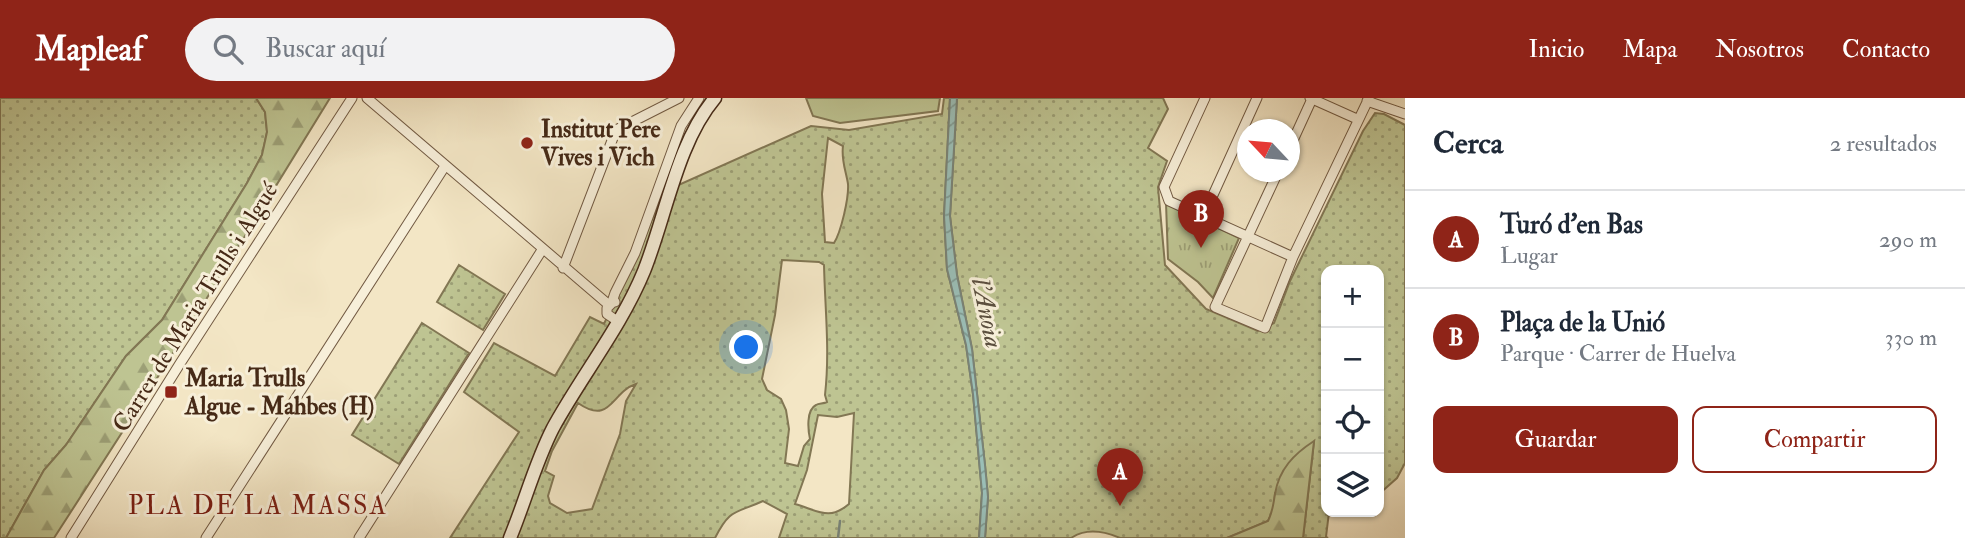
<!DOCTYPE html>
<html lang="es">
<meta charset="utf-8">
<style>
:root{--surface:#fff;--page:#f2f2f3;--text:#1f2937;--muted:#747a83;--line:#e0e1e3;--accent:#8f2418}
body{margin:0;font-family:"IM FELL Double Pica",serif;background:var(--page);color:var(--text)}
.controls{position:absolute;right:21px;bottom:21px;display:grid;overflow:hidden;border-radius:14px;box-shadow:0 2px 5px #0004}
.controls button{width:63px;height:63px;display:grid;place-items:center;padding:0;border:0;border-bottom:2px solid var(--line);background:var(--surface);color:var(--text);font:35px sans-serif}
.compass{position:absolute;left:1237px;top:21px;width:63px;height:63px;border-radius:50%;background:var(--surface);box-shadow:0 2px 5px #0004;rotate:296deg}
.you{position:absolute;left:747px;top:250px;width:24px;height:24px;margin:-18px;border:5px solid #fff;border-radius:50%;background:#1a73e8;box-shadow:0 0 0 10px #1a73e833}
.badge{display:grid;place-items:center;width:46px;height:46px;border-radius:50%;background:var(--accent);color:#fff;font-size:23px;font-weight:700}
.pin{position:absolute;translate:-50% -58px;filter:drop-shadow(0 2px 4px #0008)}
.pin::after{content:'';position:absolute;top:37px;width:24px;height:21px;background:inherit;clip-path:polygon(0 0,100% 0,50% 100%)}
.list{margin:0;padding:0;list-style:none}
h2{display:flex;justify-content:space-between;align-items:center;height:91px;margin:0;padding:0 28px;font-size:30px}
h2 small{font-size:23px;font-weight:400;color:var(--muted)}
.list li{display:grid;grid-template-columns:46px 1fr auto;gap:21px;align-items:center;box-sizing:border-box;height:98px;padding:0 28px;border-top:2px solid var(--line)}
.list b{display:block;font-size:26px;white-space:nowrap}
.list p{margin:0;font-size:23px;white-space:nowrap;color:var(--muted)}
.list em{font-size:23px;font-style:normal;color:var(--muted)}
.actions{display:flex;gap:14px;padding:21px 28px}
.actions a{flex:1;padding:16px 0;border:2px solid var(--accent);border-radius:14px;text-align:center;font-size:24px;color:var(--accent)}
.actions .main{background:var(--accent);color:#fff}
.icon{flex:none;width:38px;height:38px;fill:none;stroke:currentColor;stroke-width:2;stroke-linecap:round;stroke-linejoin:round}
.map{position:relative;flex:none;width:1405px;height:440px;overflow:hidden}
header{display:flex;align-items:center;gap:42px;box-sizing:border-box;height:98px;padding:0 35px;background:var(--accent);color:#fff}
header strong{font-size:33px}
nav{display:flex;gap:38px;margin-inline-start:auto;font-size:24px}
.search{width:490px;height:63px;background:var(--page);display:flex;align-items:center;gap:18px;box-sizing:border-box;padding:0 24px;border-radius:38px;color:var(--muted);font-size:26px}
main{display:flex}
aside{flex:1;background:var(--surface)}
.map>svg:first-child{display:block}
.grass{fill:url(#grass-dots);stroke:#827754;stroke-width:2;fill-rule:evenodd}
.forest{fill:url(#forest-firs);stroke:#827754;stroke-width:2}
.park{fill:url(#park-tufts);stroke:#827754;stroke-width:2}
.pitch{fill:#bec492;stroke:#827754;stroke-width:2}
.water{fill:url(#water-waves);stroke:#798377;stroke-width:2}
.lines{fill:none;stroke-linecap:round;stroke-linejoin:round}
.stream{stroke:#798377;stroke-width:2.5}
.street-casing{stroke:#715942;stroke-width:11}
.secondary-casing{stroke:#462a17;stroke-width:15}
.street{stroke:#f7efd9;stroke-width:9}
.secondary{stroke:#f7efd9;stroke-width:12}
.poi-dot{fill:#8f2418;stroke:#f7efd9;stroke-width:2.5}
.labels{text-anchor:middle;stroke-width:6;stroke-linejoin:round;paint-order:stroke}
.poi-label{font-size:24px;font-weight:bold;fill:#462a17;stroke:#f7efd9;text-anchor:start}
.street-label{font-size:24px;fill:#462a17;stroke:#f7efd9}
.water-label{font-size:26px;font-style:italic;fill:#5b4f3f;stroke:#f7efd9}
.neighbourhood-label{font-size:26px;letter-spacing:2px;fill:#7a1f14;stroke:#f7efd9}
</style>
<header>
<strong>Mapleaf</strong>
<div class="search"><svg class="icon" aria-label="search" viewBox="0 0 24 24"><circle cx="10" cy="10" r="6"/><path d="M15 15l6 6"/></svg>Buscar aquí</div>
<nav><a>Inicio</a><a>Mapa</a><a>Nosotros</a><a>Contacto</a></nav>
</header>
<main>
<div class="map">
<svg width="1405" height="440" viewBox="0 0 1405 440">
<defs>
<pattern id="grass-dots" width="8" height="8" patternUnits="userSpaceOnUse" patternTransform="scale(1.75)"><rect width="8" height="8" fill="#bec492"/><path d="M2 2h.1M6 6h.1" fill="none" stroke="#9c9f76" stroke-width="1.8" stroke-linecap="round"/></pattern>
<pattern id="forest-firs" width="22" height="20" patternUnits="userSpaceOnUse" patternTransform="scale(1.75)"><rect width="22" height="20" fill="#bec492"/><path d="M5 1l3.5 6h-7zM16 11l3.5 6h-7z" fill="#9c9f76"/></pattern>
<pattern id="park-tufts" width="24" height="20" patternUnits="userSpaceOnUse" patternTransform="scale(1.75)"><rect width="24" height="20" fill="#bec492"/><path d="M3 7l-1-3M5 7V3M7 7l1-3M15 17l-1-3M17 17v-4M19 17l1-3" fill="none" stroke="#9c9f76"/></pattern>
<pattern id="water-waves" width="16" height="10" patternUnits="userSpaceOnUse" patternTransform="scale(1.75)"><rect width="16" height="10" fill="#9bbfb7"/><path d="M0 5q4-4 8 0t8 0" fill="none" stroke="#809b94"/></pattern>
</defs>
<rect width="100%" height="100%" fill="#f3e6c5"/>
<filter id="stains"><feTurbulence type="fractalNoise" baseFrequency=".00286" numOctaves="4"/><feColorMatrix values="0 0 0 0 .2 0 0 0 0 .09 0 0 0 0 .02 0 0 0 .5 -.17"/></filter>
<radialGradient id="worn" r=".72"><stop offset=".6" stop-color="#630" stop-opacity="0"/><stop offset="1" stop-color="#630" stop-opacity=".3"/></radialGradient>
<!-- grass -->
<path class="grass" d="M0,0H256L265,14L267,34L262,57L247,85L162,222L126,258L66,347L44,372L6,440H0Z
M944,0H950L944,118L947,171L966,247L973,296L982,395L979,440H779L787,416L763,403C735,416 730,410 715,440H450L519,334L464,294L494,245L555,278L590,219L604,226L665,93L811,28L849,32L942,16ZM828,40L843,48C841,62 846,73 848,86C849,100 841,134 834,145L825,144L822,96ZM782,162L819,164L824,167C825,211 830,253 825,297L827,304C823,306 819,305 816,307C806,312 808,332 810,341L804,348L798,368L785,365L789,331L786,312L781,301L767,292L762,281L775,217ZM636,286L626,303L620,336L592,411L567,415L550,405L548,398L554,378L545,373L552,353L578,305C611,328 611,294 636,286ZM854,315L849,406C829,423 819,413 795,406L807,372L818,317L837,319Z
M957,0H1163L1168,11L1148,50L1167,63L1158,89L1165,167L1206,211L1258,233L1274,225L1290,183L1363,33L1375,15L1384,16L1405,27V365L1397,380L1379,396V172H1326V414H1329L1326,439L1328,440H1303L1314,344L1275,395L1274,411L1268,423L1227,440H1120C1104,433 1086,430 1071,440H985L988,399L985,367L972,251L957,177L950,118Z
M459,167L505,196L483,232L437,204Z
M422,225L469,255L399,366L352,337Z"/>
<!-- forest -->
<path class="forest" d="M256,0H330L170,260L54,440H6L44,372L66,347L126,258L162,222L247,85L262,57L267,34L265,14Z
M1314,343L1303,440H1227L1268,423C1273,413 1273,407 1275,396C1279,371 1294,356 1314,343Z"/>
<!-- park -->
<path class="park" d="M1166,105L1239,140L1213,200L1198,184L1168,161Z"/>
<!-- pitch -->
<path class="pitch" d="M806,0H940L938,13L840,25L813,18Z"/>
<!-- water -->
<path class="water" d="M950,0H957L950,118L957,177L972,251L985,367L988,399L985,440H979L982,395L973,296L966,247L947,171L944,118Z"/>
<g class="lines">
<!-- stream -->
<path class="stream" d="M838,440L840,423"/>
<defs>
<path id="street" d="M367,0L609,207
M1205,0L1164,89L1169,103L1293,159
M1310,0L1357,21
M1367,3L1405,16
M1290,49L1312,1
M1278,74L1215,209L1265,230L1293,159L1369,0
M1203,119L1257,0
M563,170L616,32L679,0
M615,204L613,201L615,195L635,155L681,28L699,0
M612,205L607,210V216L619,224
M71,440L181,264L352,0
M206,440L445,68
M359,440L542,152"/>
<path id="secondary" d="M510,440C525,404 535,365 553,330C582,277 621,229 644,173C666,118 677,45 715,0"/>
</defs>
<!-- street casing -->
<use href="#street" class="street-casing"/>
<!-- secondary casing -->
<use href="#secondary" class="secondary-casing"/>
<!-- street -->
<use href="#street" class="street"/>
<!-- secondary -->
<use href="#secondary" class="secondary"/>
</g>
<!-- markers -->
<g class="poi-dot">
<circle cx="527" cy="45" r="7"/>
<rect x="164" y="287" width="14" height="14" rx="3.5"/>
</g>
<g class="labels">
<!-- poi labels -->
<g class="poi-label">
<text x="541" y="39">Institut Pere<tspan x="541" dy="28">Vives i Vich</tspan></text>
<text x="185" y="288">Maria Trulls<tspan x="185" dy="28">Algue - Mahbes (H)</tspan></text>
</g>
<!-- street labels -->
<g class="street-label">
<text transform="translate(195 209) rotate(-58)" y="8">Carrer de Maria Trulls i Algué</text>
</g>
<!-- water labels -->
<g class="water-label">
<text transform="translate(988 215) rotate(78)" y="9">l'Anoia</text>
</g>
<!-- neighbourhood labels -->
<g class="neighbourhood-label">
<text x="258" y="416">PLA DE LA MASSA</text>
</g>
</g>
<rect width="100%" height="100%" filter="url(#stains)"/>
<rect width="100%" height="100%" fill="url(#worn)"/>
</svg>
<div class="controls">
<button>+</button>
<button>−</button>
<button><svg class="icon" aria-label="locate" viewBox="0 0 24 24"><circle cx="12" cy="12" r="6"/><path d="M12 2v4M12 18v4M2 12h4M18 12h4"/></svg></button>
<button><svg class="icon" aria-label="layers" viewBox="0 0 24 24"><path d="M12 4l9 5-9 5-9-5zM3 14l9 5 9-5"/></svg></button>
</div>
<svg class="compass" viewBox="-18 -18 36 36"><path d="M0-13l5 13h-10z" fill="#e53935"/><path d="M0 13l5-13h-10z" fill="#747a83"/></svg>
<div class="you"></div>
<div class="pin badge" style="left:1120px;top:408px">A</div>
<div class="pin badge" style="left:1201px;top:150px">B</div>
</div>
<aside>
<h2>Cerca<small>2 resultados</small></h2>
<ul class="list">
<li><span class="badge">A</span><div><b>Turó d'en Bas</b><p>Lugar</p></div><em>290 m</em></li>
<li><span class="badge">B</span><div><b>Plaça de la Unió</b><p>Parque · Carrer de Huelva</p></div><em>330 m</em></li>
</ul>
<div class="actions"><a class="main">Guardar</a><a>Compartir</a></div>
</aside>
</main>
